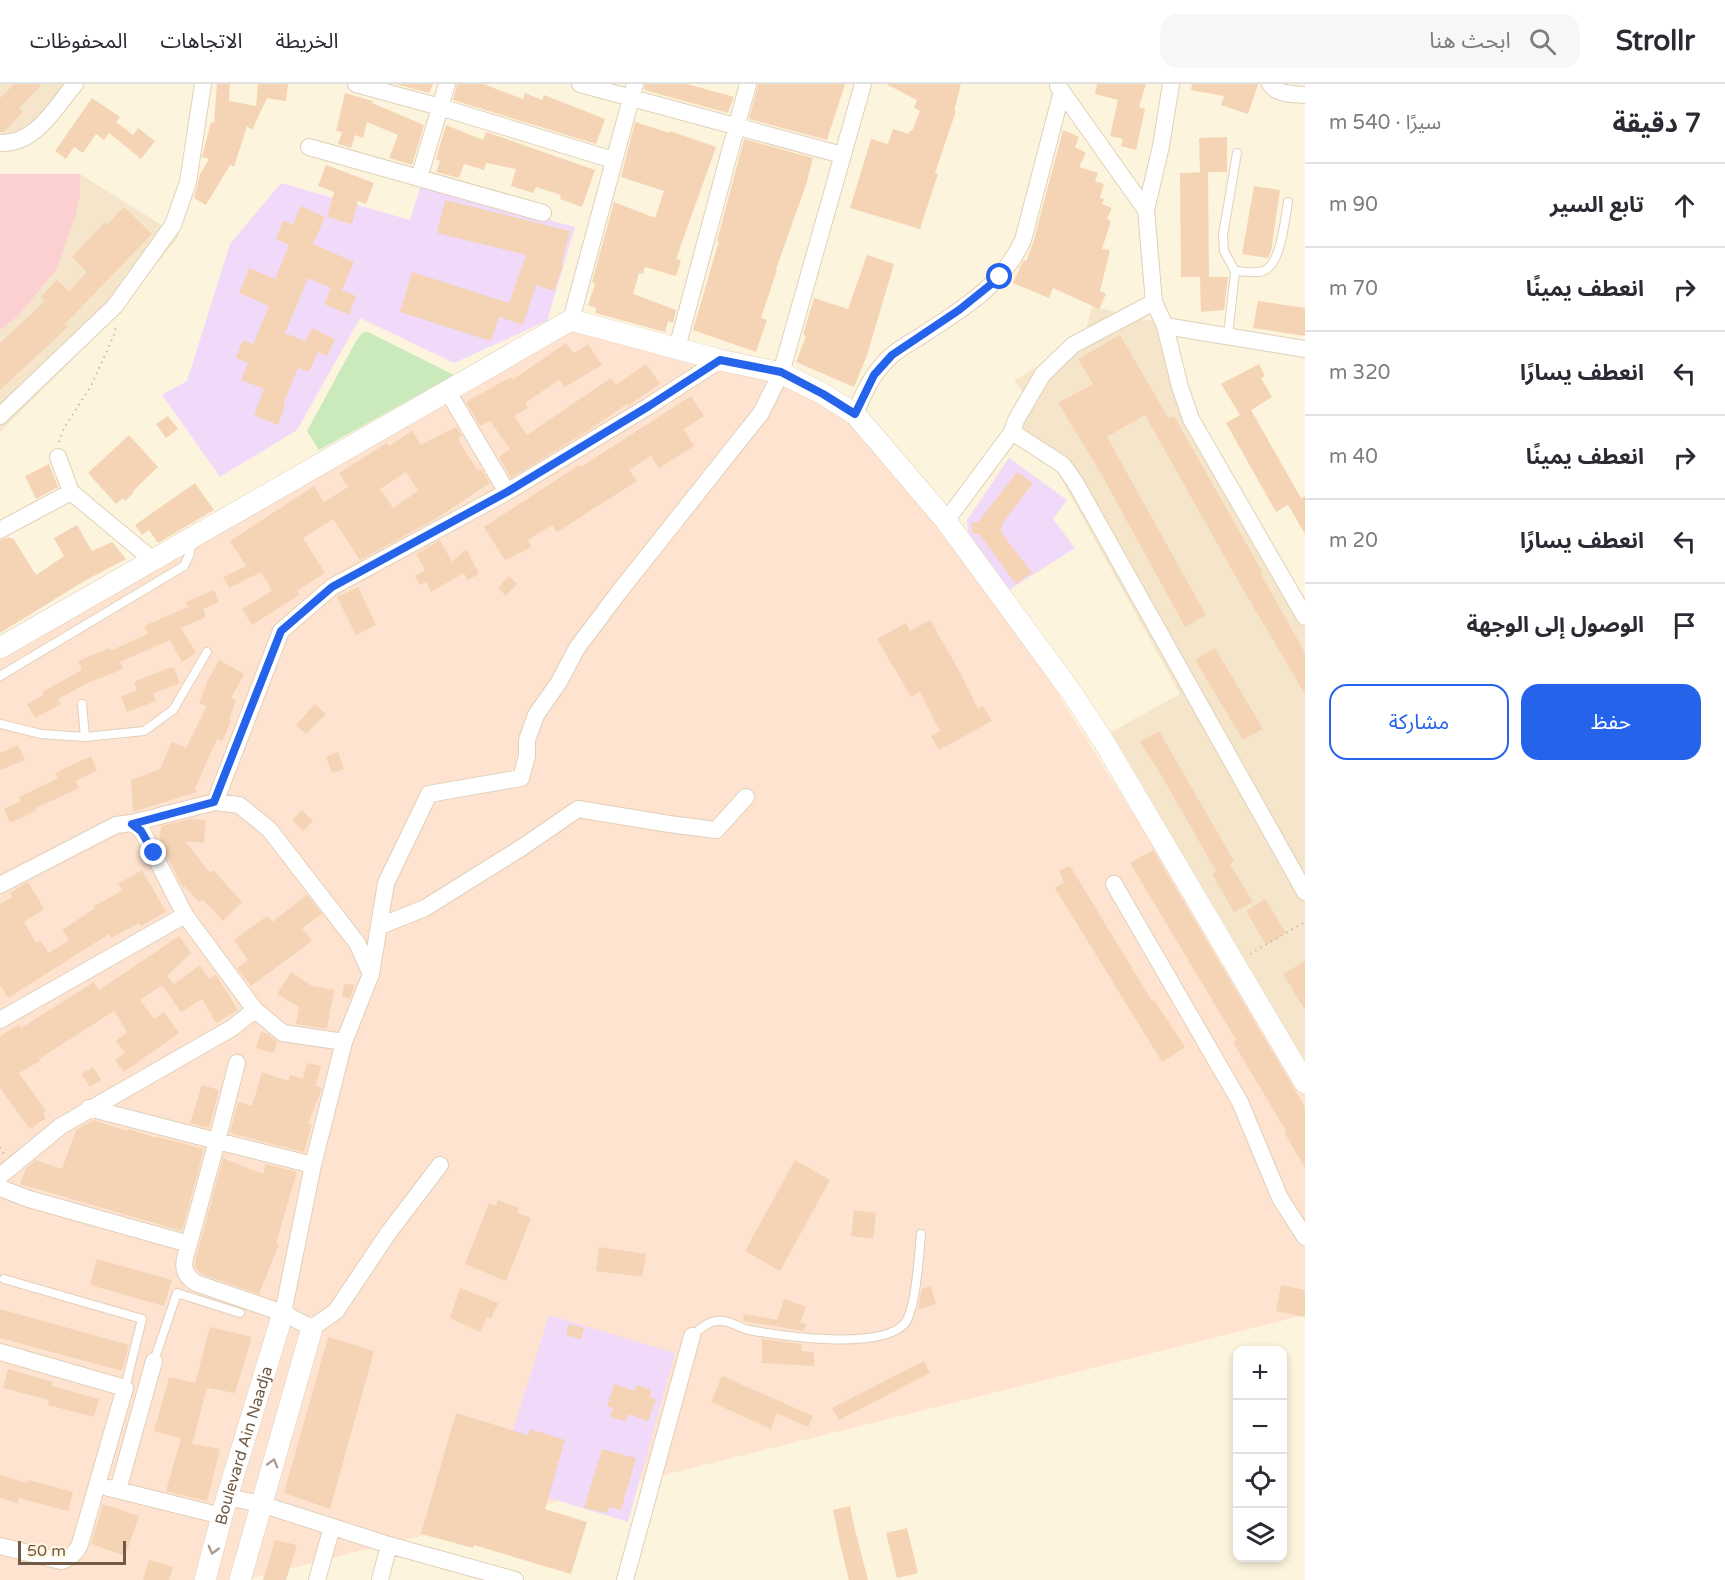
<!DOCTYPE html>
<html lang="ar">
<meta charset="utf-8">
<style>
:root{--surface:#fff;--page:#f7f7f7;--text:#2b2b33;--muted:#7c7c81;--line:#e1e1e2;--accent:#2563eb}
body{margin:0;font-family:"Varela Round","Noto Sans Arabic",sans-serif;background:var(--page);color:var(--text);direction:rtl}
.controls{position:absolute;right:18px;bottom:18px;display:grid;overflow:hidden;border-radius:12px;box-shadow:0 3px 9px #0003}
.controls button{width:54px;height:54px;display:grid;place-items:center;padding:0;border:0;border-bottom:2px solid var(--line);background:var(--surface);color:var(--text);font:30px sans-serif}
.scale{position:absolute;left:18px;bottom:15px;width:108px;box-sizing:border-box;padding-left:6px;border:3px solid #735a45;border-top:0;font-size:16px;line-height:21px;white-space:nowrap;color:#735a45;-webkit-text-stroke:4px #fff7e4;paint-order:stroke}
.stop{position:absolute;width:18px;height:18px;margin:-14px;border:4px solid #2563eb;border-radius:50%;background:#fff}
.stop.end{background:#2563eb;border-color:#fff;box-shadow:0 2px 6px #0008}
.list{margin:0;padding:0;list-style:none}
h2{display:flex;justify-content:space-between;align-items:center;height:78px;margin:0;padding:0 24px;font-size:26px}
h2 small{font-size:20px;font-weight:400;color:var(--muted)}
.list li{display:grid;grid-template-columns:39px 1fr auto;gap:18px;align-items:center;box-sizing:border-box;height:84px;padding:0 24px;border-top:2px solid var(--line)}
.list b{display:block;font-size:22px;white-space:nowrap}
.list em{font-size:20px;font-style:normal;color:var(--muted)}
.actions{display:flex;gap:12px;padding:18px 24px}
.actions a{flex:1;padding:14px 0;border:2px solid var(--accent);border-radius:18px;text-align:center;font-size:21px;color:var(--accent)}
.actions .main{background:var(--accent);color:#fff}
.icon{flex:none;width:33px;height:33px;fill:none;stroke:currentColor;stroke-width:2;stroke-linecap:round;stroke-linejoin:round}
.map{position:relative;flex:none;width:1305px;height:1496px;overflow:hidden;direction:ltr}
header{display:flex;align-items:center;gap:36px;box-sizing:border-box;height:84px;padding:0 30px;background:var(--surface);border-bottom:2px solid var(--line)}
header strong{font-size:28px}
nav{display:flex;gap:33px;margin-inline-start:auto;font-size:21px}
.search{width:420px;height:54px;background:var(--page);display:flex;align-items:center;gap:15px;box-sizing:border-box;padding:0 21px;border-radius:18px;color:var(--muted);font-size:22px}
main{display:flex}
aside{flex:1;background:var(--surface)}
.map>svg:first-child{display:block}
.residential{fill:#f5e6cb}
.commercial{fill:#fee3d0}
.education{fill:#f1daf9}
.medical{fill:#fcd0d0}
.green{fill:#caeabc}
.building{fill:#f4d4b4;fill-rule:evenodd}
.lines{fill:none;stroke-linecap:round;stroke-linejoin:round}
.service-casing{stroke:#e1d0b9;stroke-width:10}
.minor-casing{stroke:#e1d0b9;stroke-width:18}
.tertiary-casing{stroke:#e1d0b9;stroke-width:22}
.path{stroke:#d8b797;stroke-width:2;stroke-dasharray:1.5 4.5;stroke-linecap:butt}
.service{stroke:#fff;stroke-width:8}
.minor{stroke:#fff;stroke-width:16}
.tertiary{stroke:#fff;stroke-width:21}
.oneway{stroke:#ab9c8f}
.route{stroke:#2563eb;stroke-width:8}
.labels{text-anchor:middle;stroke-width:5;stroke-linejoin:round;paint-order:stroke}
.street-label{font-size:16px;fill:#735a45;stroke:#fff7e4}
</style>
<header>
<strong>Strollr</strong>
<div class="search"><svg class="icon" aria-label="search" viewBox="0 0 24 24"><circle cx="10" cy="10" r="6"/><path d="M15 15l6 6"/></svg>ابحث هنا</div>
<nav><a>الخريطة</a><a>الاتجاهات</a><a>المحفوظات</a></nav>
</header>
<main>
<aside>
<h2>7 دقيقة<small>سيرًا · 540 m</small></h2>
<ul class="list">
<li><svg class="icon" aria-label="ahead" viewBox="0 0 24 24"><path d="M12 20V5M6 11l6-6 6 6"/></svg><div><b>تابع السير</b></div><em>90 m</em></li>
<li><svg class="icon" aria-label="right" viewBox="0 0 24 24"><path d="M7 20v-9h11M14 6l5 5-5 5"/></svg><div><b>انعطف يمينًا</b></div><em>70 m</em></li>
<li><svg class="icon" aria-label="left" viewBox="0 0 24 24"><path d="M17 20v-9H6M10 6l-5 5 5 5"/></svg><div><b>انعطف يسارًا</b></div><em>320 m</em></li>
<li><svg class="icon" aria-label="right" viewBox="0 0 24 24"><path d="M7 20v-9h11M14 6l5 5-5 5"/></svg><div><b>انعطف يمينًا</b></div><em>40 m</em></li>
<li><svg class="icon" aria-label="left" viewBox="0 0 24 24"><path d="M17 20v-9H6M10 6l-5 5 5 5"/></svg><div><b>انعطف يسارًا</b></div><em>20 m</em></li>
<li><svg class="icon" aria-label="arrive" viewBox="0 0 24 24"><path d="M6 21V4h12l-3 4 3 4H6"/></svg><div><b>الوصول إلى الوجهة</b></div></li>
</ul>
<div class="actions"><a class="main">حفظ</a><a>مشاركة</a></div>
</aside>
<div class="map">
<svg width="1305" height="1496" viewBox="0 0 1305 1496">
<rect width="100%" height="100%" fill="#fdf4dd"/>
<!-- residential -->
<path class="residential" d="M0,0H69L30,42L9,52L0,49Z
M80,90L179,152L109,239L0,348V246L18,232L56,185L76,131L80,112Z
M1092,222L1160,239L1177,303L1305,540V977L1111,648L1180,610L1053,380L1008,339L1025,310L1014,297L1038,282L1058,286L1085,251Z"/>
<!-- commercial -->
<path class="commercial" d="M571,236L720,276L855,330L972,473L1305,1004V1231L244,1496H0V560Z"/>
<!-- education -->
<path class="education" d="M281,99L410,136L421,101L575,143L547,237L454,279L360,234L297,346L220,393L162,311L187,297L230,160Z
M1009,374L1067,416L1053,435L1075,464L1009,506L968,448L967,436Z
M549,1231L675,1269L628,1438L497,1398Z"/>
<!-- medical -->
<path class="medical" d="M0,90H80V112L76,131L56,186L18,232L0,246Z"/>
<!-- green -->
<path class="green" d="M368,248L454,291L319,366L307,347L355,259L362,249Z"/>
<!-- building -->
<path class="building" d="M14,0H42L19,24L23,28L4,48H0V14Z
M217,0H230L229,17L256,22L258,0H288L286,17L267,14L252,46L247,42L234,83L230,81L206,121L194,114L200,90L209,75L202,73L211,38L214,39Z
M396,0H433L429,9Z
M457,0H483L523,15L525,9L542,16L544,11L605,35L596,60L453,16Z
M645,0H687L734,13L728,29L644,6Z
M758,0H845L827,56L749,35Z
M886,0H961L954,27H956L935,89L938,90L920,145L850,124L871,55L888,60L893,45L909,50L910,46L912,47L920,27L914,24L917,16Z
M1097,0H1146L1139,23L1145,25L1136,66L1121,62L1123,55L1110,52L1118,16L1095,10Z
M1192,0H1258L1248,30L1221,21L1224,12L1191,6Z
M345,9L373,17L372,19L424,41L412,81L389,74L398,51L367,38L363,54L355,51L351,64L338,60L342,48L336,47Z
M92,14L120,33L116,38L133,51L138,44L155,57L141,75L109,49L104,56L96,50L83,69L74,63L66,75L55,67Z
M635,38L670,49V47L716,63L676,175L681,176L676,192L645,183L643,190L639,189L633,210L676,226L673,239L668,237L665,248L595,229L596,224L588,221L595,200L592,198L614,118L655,134L664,107L621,93Z
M446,41L483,56L486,48L595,86L582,123L560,115L561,111L536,103L533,109L511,102L516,85L486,79L484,86L464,80L459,94L436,88L440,77L436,75Z
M1063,46L1079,53L1075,63L1086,69L1079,83L1098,89L1095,97L1104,100L1100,114L1104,115L1102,120L1112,124L1107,135L1111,137L1102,165L1110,166L1100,207L1106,210L1099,225L1053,204L1049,214L1013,199L1021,181L1024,176L1026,177L1033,159Z
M1227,53V88H1200L1199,54Z
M744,55L813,74L806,101L776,185L777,186L761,234L767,236L756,268L693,246L719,157H717Z
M326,81L374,99L366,120L358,117L352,140L327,133L334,108L318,102Z
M1208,88L1209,193H1228L1224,226L1201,228L1200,193H1181L1180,89Z
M1254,102L1280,106L1271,167L1268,174L1242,170Z
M445,116L570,147L561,181L563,182L554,207L536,201L523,241L499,233L491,257L400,228L412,188L509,219L526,171L437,149Z
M301,122L325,133L313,160L354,178L342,206L356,212L349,231L324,220L331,204L308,194L285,249L305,257L312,244L335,255L327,272L318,268L309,288L298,284L283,321L285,322L278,341L254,331L264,305L241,296L248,279L236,274L243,256L253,260L269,222L239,209L249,184L275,195L289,161L276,155L283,137L293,140Z
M124,123L152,150L65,240L68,243L0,306V259L45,217L41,213L57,196L69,207L87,188L72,173L105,138L108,140Z
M867,171L894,180L867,271L854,303L796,278L806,252L803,251L814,214L848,225Z
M1258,217L1305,224V252L1253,244Z
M1120,251L1169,335L1174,332L1263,489L1261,490L1305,569V610L1241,502L1145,331L1107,353L1206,531L1185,543L1099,386L1058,319L1093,300L1078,275Z
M566,259L574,269L588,260L602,281L565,303L559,296L525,319L528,324L514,332L527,351L611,294L616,301L646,280L660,300L628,322L627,320L586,348L511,394L499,373L510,365L490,337L480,342L466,318L511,293L512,296Z
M1259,280L1265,292L1261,294L1272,313L1251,326L1301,414L1305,412V450L1288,421L1276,428L1226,339L1240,331L1221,300Z
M691,312L704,332L684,345L694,362L659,384L651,372L629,386L637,397L557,448L552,441L528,456L531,463L505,476L484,443L579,381L581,383Z
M168,332L178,345L166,354L156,340Z
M456,343L462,352L458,354L465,367L478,387L481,385L490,399L437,434L360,476L333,435L303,454L325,489L297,507L299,511L252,541L242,525L272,507L261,488L229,504L223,493L246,482L230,457L314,402L324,418L348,403L339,389L387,359L389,362L412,347L421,361ZM406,388L418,407L393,424L380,405Z
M129,351L158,383L133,407L134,408L125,417L123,414L116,420L88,389Z
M49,380L58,403L36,415L25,392Z
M1017,388L1033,399L1002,440L1001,448L1032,489L1016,500L979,450L972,449L971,439L978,438Z
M195,399L214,426L158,459L149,446L142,451L135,441Z
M77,441L92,467L112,458L126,475L86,496L0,549V456L10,453L11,455L13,454L36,491L64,472L54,454Z
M440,456L452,478L466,465L479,490L467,496L464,489L431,508L426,498L420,501L415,492L425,486L416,470Z
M509,492L517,500L506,512L498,504Z
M358,503L376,541L356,551L337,513Z
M214,506L219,518L203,525L206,533L181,544L196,569L182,578L170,556L120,578L123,585L88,599L58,615L61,620L35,634L27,620L44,611L42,608L82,586L78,577L109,564L110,567L148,550L144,542L188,523L186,518Z
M930,536L958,585L978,625L983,622L992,637L939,666L931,652L940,647L920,608L911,613L877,555L906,539L910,547Z
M1215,564L1263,645L1243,656L1195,576Z
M219,576L244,590L231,614L236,616L229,636L231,637L222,657L217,655L195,704L197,708L133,728L131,696L160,685L172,658L186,664L207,622L199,619L208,596Z
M169,584H174L180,599L153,610L156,617L127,628L121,613L137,606L134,598Z
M315,620L326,630L306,650L296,641Z
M1159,647L1234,777L1230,780L1253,818L1234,828L1212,790L1216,787L1163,694L1140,658Z
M18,661L25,676L0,686V669Z
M338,668L344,685L332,689L326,673Z
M91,672L97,686L76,697L79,704L36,724L37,726L10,739L4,725L21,717L19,713L58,694L55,689Z
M302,726L313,737L303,747L292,736Z
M190,735L206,736L204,759L185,757L210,789L213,786L242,818L223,837L202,815L199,818L185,802L183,804L160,758L161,742Z
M1153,766L1305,1023V1084L1284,1048L1286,1047L1233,958L1236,956L1130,779Z
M1070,782L1152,917L1154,916L1185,963L1162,978L1055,804L1064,798L1059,787Z
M142,786L166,828L141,842L139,839L111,854L109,850L8,914L0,901V820L12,813L10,809L28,798L44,825L24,838L36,859L40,856L49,869L69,856L62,846L95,824L94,822L122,807L118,800Z
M307,811L322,830L302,844L312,857L251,902L237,884L248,876L234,856L267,832L272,838Z
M1265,815L1286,849L1266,861L1246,827Z
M179,852L191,869L167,892L174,900L200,881L209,895L216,891L238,926L216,939L202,915L181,928L162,901L140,916L154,935L164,928L179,949L124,988L115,976L125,969L116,957L127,948L114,927L39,975L40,977L19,989L46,1027L43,1029L46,1034L30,1045L0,1004V952L19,941L21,944L94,898L99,906Z
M1305,877V926L1283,890Z
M291,888L312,902L334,906L327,945L296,940L299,923L277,910Z
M344,900L355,901L350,914L342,913Z
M261,948L268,950L277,957L274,969L256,964Z
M307,979L321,982L316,1002L322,1004L308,1040L312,1041L304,1068L230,1049L238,1018L252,1022L262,988L288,997L290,991L303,995Z
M93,983L101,996L90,1003L81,990Z
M202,1001L219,1006L209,1044L190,1039Z
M93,1036L127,1047L128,1045L157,1054L158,1053L204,1065L182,1147L20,1100L26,1084L36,1076L62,1085L76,1046Z
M223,1074L263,1090L266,1080L297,1088L276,1159L279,1160L259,1210L201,1190L195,1183L196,1174Z
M795,1076L830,1096L780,1187L745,1167Z
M498,1116L519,1124L517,1129L531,1134L506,1197L465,1180L489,1119L496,1122Z
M854,1126L876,1129L873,1155L851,1152Z
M599,1163L646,1170L642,1193L596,1187Z
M97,1175L172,1196L164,1222L90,1201Z
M1281,1201L1305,1206V1233L1276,1227Z
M931,1202L936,1220L918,1226L922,1205Z
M460,1204L498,1219L491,1235L487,1233L480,1248L450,1234Z
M784,1215L806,1223L800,1239L806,1240L804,1247L743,1237L744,1230L777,1236Z
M0,1225L129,1261L122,1287L0,1254Z
M569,1240L584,1244L581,1255L566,1251Z
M210,1243L252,1253L235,1309L207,1304L192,1360L220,1365L207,1417L166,1407L181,1354L154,1347L169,1293L195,1299Z
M328,1253L374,1267L330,1425L284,1409Z
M762,1255L802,1260L801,1267L814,1268V1282L762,1279Z
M924,1277L930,1289L839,1336L832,1324Z
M8,1285L53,1298L52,1302L99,1315L94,1333L48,1321L49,1316L3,1304Z
M722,1292L813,1332L808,1343L777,1329L771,1345L711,1318Z
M614,1300L634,1307L637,1301L651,1306L650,1313L656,1315L648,1337L628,1330L626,1337L610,1333L613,1324L607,1322Z
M456,1329L528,1351L530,1345L565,1356L545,1425L587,1438L571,1490L474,1461L473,1464L421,1450Z
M602,1365L636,1374L621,1426L609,1423L607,1429L584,1424Z
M0,1391L27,1399L28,1396L73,1408L68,1427L19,1414L18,1419L0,1414Z
M103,1420L139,1432L125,1472L91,1460Z
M850,1422L855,1446L868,1496H849L840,1460L833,1426Z
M907,1444L918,1489L897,1494L886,1449Z
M275,1456L297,1461L286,1496H263Z
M149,1476L173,1483L169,1496H143Z"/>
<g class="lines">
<defs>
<path id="service" d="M1235,187C1243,187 1256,190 1263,187C1281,182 1285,134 1288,118
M1228,252L1235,187L1224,167L1223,151L1237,69
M0,592L184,482L190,469L191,456
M82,620L85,653
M0,640L41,650L85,653L144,647L173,626L207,568
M4,1195L142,1235L125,1304
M692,1252C701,1244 710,1235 723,1237C732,1238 740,1244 749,1246C782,1252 882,1267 905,1239C916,1225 919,1170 921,1150
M154,1277L177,1209L240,1229"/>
<path id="minor" d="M356,0L440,23L613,76
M580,0L842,71
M1171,0L1161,62L1146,126L1154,218L1165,242L1180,303L1191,335L1305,533
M1270,0C1277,11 1293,10 1305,11
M1058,2L1146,126
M0,59C35,61 55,24 75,0
M309,63L543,129
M419,94L447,0
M571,236L635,0
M1165,242L1305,265
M677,264L748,0
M448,308L507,408L649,322L720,276
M855,330C864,308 873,288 891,272C900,264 911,258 921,252C962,225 1002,202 1023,156L1062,7
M0,332L115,222L173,141L188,98L203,0
M1012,348L1016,336L1043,290L1073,261L1154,218
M58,373L71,408
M946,437L1012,348L1063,381L1075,398L1305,808
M0,446L71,408L154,477
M215,718L281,547L332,503L507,408
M132,739L215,718L239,721L269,745L357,859L371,890L344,958L313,1081L283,1229
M1114,800L1240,1018L1280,1114L1305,1153
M0,801L116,741L132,739L142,747L185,831L255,926L283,949L344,958
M380,842L425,824L521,764L578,725L669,740L716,746L746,713
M371,890L386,799L429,710L521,694L527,672V656L536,631L559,598L577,564L619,508L761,329L781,289L863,0
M0,936L185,831
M89,1024L217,1057L237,979
M0,1092L61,1042L232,944L255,926
M0,1104L29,1115L189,1160C184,1176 179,1189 196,1199L283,1229L312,1244L336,1227L389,1148L440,1081
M189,1160L217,1057L313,1081
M0,1268L125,1304L80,1460C76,1469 71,1474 61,1477L0,1462
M109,1404L222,1432
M118,1406L154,1277
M227,1413L261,1420L389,1461L515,1496
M317,1496L332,1443
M380,1496L389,1461
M625,1496L692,1252"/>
<g id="tertiary">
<path d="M0,564L571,236L720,276L781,289L823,310L855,330L946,437L1072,609L1101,653L1305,999"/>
<path id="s1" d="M205,1496L227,1413L283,1229"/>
<path d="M240,1496L312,1244"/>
</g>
</defs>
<!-- service casing -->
<use href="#service" class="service-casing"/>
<!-- minor casing -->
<use href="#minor" class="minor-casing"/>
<!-- tertiary casing -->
<use href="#tertiary" class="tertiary-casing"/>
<!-- path -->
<path class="path" d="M59,358L64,344L91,302L114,251L116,243
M1250,870L1305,838
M0,1063L4,1070"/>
<!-- service -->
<use href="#service" class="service"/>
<!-- minor -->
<use href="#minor" class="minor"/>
<!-- tertiary -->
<use href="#tertiary" class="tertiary"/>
</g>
<!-- one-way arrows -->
<defs><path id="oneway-chevron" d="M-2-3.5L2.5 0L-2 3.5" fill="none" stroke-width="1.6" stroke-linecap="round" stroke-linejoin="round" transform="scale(1.5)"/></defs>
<g class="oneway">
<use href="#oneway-chevron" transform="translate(273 1379) rotate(-74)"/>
<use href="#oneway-chevron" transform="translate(213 1466) rotate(105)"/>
</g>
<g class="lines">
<!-- route -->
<path class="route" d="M154,769L141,747L132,740L214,718L281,547L332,503L507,408L649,322L720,276L781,288L823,310L855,330L874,291L892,271L959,226L1000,193"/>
</g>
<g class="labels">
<!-- street labels -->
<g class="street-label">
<text dy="6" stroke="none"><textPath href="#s1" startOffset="140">Boulevard Ain Naadja</textPath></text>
</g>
</g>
</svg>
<div class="controls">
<button>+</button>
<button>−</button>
<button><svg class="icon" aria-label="locate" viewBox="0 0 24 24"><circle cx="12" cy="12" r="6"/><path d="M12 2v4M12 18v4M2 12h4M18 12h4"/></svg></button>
<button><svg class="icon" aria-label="layers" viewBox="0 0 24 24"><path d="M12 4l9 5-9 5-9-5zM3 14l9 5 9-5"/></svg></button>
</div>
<div class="scale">50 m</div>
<div class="stop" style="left:1000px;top:193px"></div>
<div class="stop end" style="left:154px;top:769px"></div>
</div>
</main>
